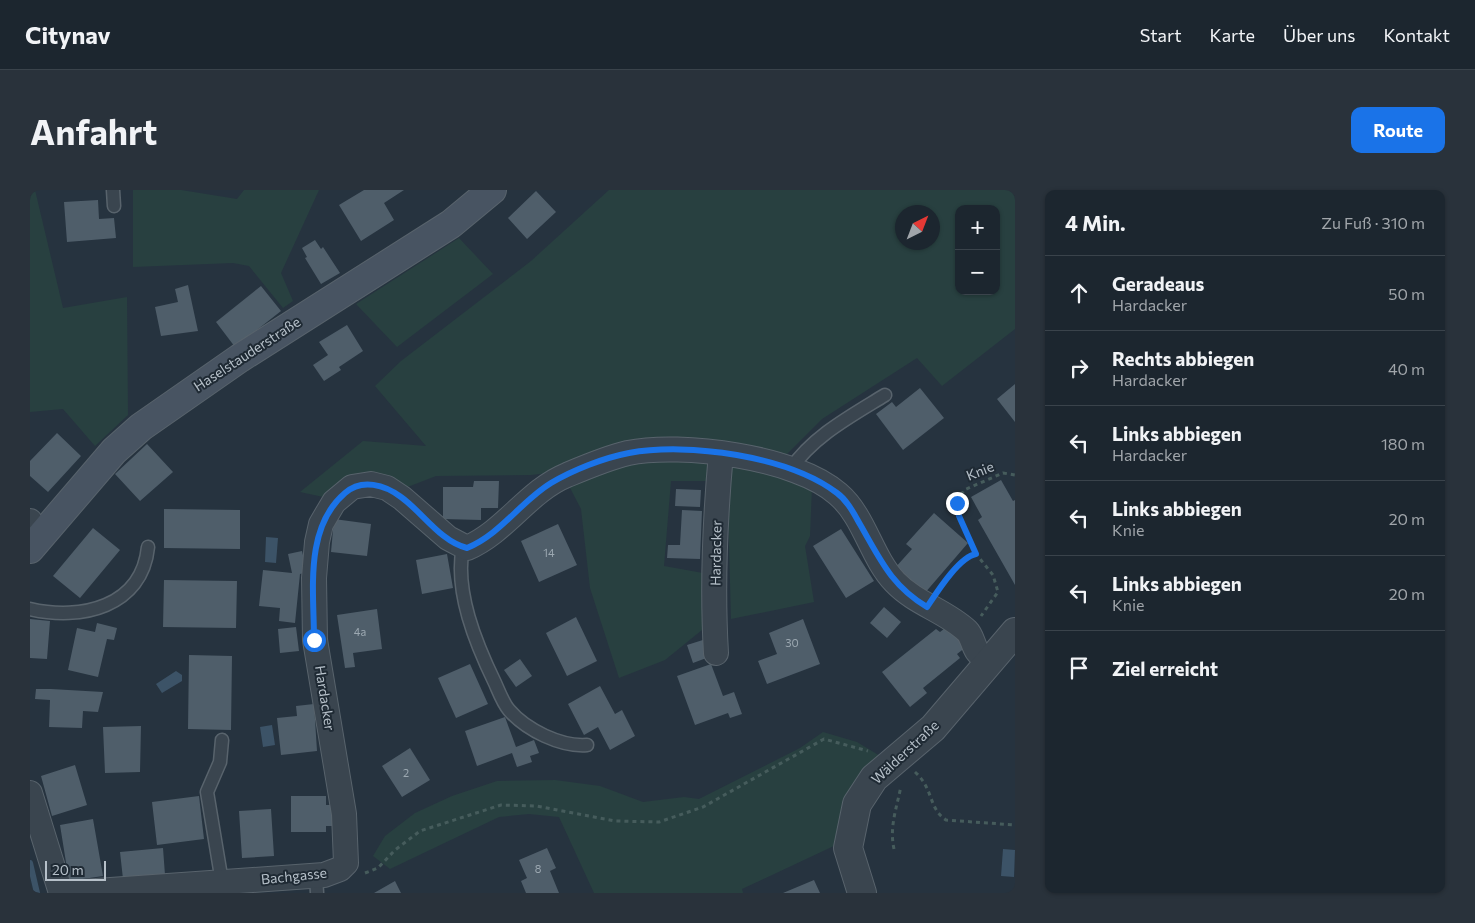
<!DOCTYPE html>
<html lang="de">
<meta charset="utf-8">
<style>
:root{--surface:#1c262f;--page:#29323b;--text:#f1f3f6;--muted:#a0a5aa;--line:#3a434b;--accent:#1a73e8}
body{margin:0;font-family:Commissioner,sans-serif;background:var(--page);color:var(--text)}
.controls{position:absolute;right:15px;top:15px;display:grid;overflow:hidden;border-radius:10px;box-shadow:0 1px 4px #0004}
.controls button{width:45px;height:45px;display:grid;place-items:center;padding:0;border:0;border-bottom:1px solid var(--line);background:var(--surface);color:var(--text);font:25px sans-serif}
.compass{position:absolute;left:865px;top:15px;width:45px;height:45px;border-radius:50%;background:var(--surface);box-shadow:0 1px 4px #0004;rotate:42deg}
.scale{position:absolute;left:15px;bottom:12px;width:61px;box-sizing:border-box;padding-left:5px;border:2px solid #b6c0c9;border-top:0;font-size:14px;line-height:18px;white-space:nowrap;color:#b6c0c9;-webkit-text-stroke:4px #1f2a34;paint-order:stroke}
.stop{position:absolute;width:15px;height:15px;margin:-11px;border:4px solid #1a73e8;border-radius:50%;background:#fff}
.stop.end{background:#1a73e8;border-color:#fff;box-shadow:0 1px 5px #0008}
.list{margin:0;padding:0;list-style:none}
h2{display:flex;justify-content:space-between;align-items:center;height:65px;margin:0;padding:0 20px;font-size:21px}
h2 small{font-size:16px;font-weight:400;color:var(--muted)}
.list li{display:grid;grid-template-columns:32px 1fr auto;gap:15px;align-items:center;box-sizing:border-box;height:75px;padding:0 20px;border-top:1px solid var(--line)}
.list b{display:block;font-size:19px;white-space:nowrap}
.list p{margin:0;font-size:16px;white-space:nowrap;color:var(--muted)}
.list em{font-size:16px;font-style:normal;color:var(--muted)}
.icon{flex:none;width:28px;height:28px;fill:none;stroke:currentColor;stroke-width:2;stroke-linecap:round;stroke-linejoin:round}
.map{position:relative;flex:none;width:985px;height:703px;overflow:hidden;border-radius:10px}
header{display:flex;align-items:center;gap:30px;box-sizing:border-box;height:70px;padding:0 25px;background:var(--surface);border-bottom:1px solid var(--line)}
header strong{font-size:24px}
nav{display:flex;gap:28px;margin-inline-start:auto;font-size:18px}
.intro{display:flex;align-items:center;justify-content:space-between;box-sizing:border-box;height:120px;padding:0 30px}
h1{margin:0;font-size:35px}
.button{padding:12px 22px;border-radius:10px;background:var(--accent);color:#fff;font-size:18px;font-weight:700}
main{display:flex;gap:30px;padding:0 30px}
aside{flex:1;background:var(--surface);border-radius:10px;box-shadow:0 1px 4px #0004}
.map>svg:first-child{display:block}
.green{fill:#284040;fill-rule:evenodd}
.water{fill:#3c5367}
.lines{fill:none;stroke-linecap:round;stroke-linejoin:round}
.stream{stroke:#3c5367;stroke-width:6}
.building{fill:#4f5e6a}
.service-casing{stroke:#58636c;stroke-width:15}
.minor-casing{stroke:#58636c;stroke-width:26}
.tertiary-casing{stroke:#58636c;stroke-width:30}
.secondary-casing{stroke:#58636c;stroke-width:30}
.path{stroke:#465c5c;stroke-width:3;stroke-dasharray:4 4;stroke-linecap:butt}
.service{stroke:#3a454f;stroke-width:12}
.minor{stroke:#3a454f;stroke-width:24}
.tertiary{stroke:#3a454f;stroke-width:28}
.secondary{stroke:#485462;stroke-width:28}
.route{stroke:#1a73e8;stroke-width:6}
.labels{text-anchor:middle;stroke-width:4;stroke-linejoin:round;paint-order:stroke}
.number-label{font-size:11px;fill:#9ca8b1}
.street-label{font-size:14px;fill:#b6c0c9;stroke:#1f2a34}
</style>
<header>
<strong>Citynav</strong>
<nav><a>Start</a><a>Karte</a><a>Über uns</a><a>Kontakt</a></nav>
</header>
<div class="intro"><h1>Anfahrt</h1><a class="button">Route</a></div>
<main>
<div class="map">
<svg width="985" height="703" viewBox="0 0 985 703">
<rect width="100%" height="100%" fill="#26333f"/>
<!-- green -->
<path class="green" d="M0,0H5L33,118L97,107L98,225L65,256L33,219L0,222Z
M103,0H151L207,9L214,0H289L251,83L263,111L253,118L219,76L203,73L103,77Z
M579,0H985V139L912,196L887,168L792,229L753,268L723,259L501,285L406,286L375,298L298,308L270,302L333,251L396,256L345,196L371,171L501,71ZM929,19H966V101H929ZM872,22H902V52H872Z
M429,48L463,84L367,157L326,114Z
M684,270L682,291H641L634,376L673,383L672,440L635,470L589,488L560,398L551,319L538,294L596,271Z
M711,273L782,297L780,346L775,356L784,412L701,429L697,281Z
M793,542L827,552L855,569L808,654L712,699L713,703H564L529,627L499,624L469,627L360,679L343,666L355,646L385,623L422,606L467,591L525,590L570,596L613,612L654,607L669,609L770,558Z"/>
<!-- water -->
<path class="water" d="M236,347L248,348L246,373L235,372Z
M146,481L152,485V491L132,503L126,494Z
M242,535L245,555L233,557L230,537Z
M973,659L985,660L984,687L971,686Z"/>
<g class="lines">
<!-- stream -->
<path class="stream" d="M0,673L7,703"/>
</g>
<!-- building -->
<path class="building" d="M334,0H374L354,13L364,30L331,51L309,15Z
M506,1L526,22L497,49L478,28Z
M68,10L69,29L84,28L86,48L37,52L34,12Z
M285,50L291,59L293,57L310,83L291,94L275,68L277,67L272,58Z
M158,95L168,141L131,146L125,117L148,112L145,99Z
M231,96L251,121L205,157L186,132Z
M317,135L333,161L309,177L311,180L294,191L283,175L298,165L289,152Z
M985,194V232L967,209Z
M890,198L914,228L873,260L846,224L862,212L866,217Z
M27,243L51,266L18,302L0,286V271Z
M117,254L143,282L110,311L85,284Z
M971,290L983,311L985,310V395L948,330L952,327L941,307Z
M444,291H469L468,318H451V330L413,329V297H443Z
M646,299L671,300L670,317L645,316Z
M134,319L210,320V359L134,358Z
M652,320L672,321L670,369L637,368L638,355H650Z
M904,323L938,353L894,404L864,379L882,359L876,354Z
M304,329L341,334L337,366L301,362Z
M528,334L547,375L509,392L491,351Z
M63,338L90,360L50,408L23,386Z
M811,339L844,391L816,408L783,356Z
M272,361L277,382L270,384L265,433L249,431L250,418L229,416L233,380L262,383L258,364Z
M417,364L423,398L392,404L386,370Z
M134,390L207,391L206,438L133,437Z
M854,417L871,432L857,448L840,433Z
M347,419L352,459L323,463L325,477L315,478L307,425Z
M546,427L567,471L537,486L516,443Z
M0,429L20,431L17,469L0,468Z
M773,429L790,474L737,494L728,471L747,464L739,443Z
M67,433L87,438L84,450L77,449L68,487L38,480L47,438L65,442Z
M919,435L936,457L927,464L930,468L893,498L897,503L880,517L852,482L906,439L910,442Z
M266,437L269,461L250,463L248,439Z
M676,449L679,467L663,473L657,455Z
M159,465L202,466L201,540L158,539Z
M490,469L502,486L486,497L474,480Z
M440,474L458,514L426,528L408,488Z
M681,474L693,506L704,502L712,524L700,528L698,523L665,535L647,486Z
M570,496L585,524L592,520L605,546L580,560L568,537L554,545L538,514Z
M6,499H21L73,502L68,522L53,521L52,538L19,537L20,510L5,509Z
M284,514L287,561L251,565L247,528L267,526L266,516Z
M475,527L486,557L504,550L509,563L500,566L502,572L487,577L482,563L447,576L435,541Z
M111,536L110,582L75,583L73,537Z
M380,558L400,590L372,607L352,576Z
M45,575L57,615L22,626L11,586Z
M169,606L174,649L127,655L122,612Z
M261,606H296V615H308V636H296V642H261Z
M241,619L244,666L212,668L209,621Z
M63,629L73,686L39,691L30,635Z
M133,658L135,685L93,689L90,662Z
M517,658L526,678L520,681L529,703H496L491,691L497,688L489,670Z
M784,690L790,703H753Z
M365,691L371,703H344Z"/>
<g class="lines">
<defs>
<path id="service" d="M83,0L84,16
M760,280C783,246 821,226 855,205
M433,357C424,401 446,454 465,493C469,502 473,513 479,520C496,540 531,557 557,555
M0,419C51,431 112,417 118,357
M286,685L287,703
M192,692L177,602L190,572L192,550"/>
<path id="minor" d="M0,331L9,348
M686,463C682,397 685,329 691,263
M0,603L31,703
M38,703L294,685L310,679L316,673L314,624L285,450L284,388L287,352L291,334L304,312L322,297L341,294L357,298L372,308L418,348L437,358C476,341 498,301 537,285C556,277 577,268 598,263C651,252 767,267 808,304C835,327 841,367 865,392C886,414 916,421 937,441C942,446 943,455 947,461C950,465 954,468 958,472"/>
<path id="tertiary" d="M832,703L818,658L827,614L844,588L903,538L985,442"/>
<path id="secondary" d="M0,359L84,261L111,237L210,168L421,34L462,0"/>
</defs>
<!-- service casing -->
<use href="#service" class="service-casing"/>
<!-- minor casing -->
<use href="#minor" class="minor-casing"/>
<!-- tertiary casing -->
<use href="#tertiary" class="tertiary-casing"/>
<!-- secondary casing -->
<use href="#secondary" class="secondary-casing"/>
<!-- path -->
<path class="path" d="M946,364L929,326L927,313L934,300L973,283L985,285
M911,397C919,386 932,366 946,364L963,385L968,402L951,426
M885,582C904,599 898,618 916,630L985,635
M864,659C859,637 867,617 871,596
M335,683L348,678L365,660L390,641L471,615L506,616L585,631L629,632L673,617L794,549L838,561"/>
<!-- service -->
<use href="#service" class="service"/>
<!-- minor -->
<use href="#minor" class="minor"/>
<!-- tertiary -->
<use href="#tertiary" class="tertiary"/>
<!-- secondary -->
<use href="#secondary" class="secondary"/>
</g>
<g class="lines">
<!-- route -->
<path class="route" d="M284,450C284,401 274,338 315,303C332,288 355,295 371,307C392,322 411,352 437,358C471,344 490,312 521,293C543,280 573,268 599,263C658,252 758,266 807,303C818,311 824,324 831,336C851,371 862,396 897,417C907,402 929,367 946,364L929,326L927,313"/>
</g>
<g class="labels">
<!-- number labels -->
<g class="number-label">
<text x="519" y="367">14</text>
<text x="330" y="446">4a</text>
<text x="762" y="457">30</text>
<text x="376" y="587">2</text>
<text x="508" y="683">8</text>
</g>
<!-- street labels -->
<g class="street-label">
<text transform="translate(217 164) rotate(-33)" y="5">Haselstauderstraße</text>
<text transform="translate(950 281) rotate(-22)" y="5">Knie</text>
<text transform="translate(686 363) rotate(-89)" y="5">Hardacker</text>
<text transform="translate(295 508) rotate(81)" y="5">Hardacker</text>
<text transform="translate(875 562) rotate(-43)" y="5">Wälderstraße</text>
<text transform="translate(264 686) rotate(-6)" y="5">Bachgasse</text>
</g>
</g>
</svg>
<div class="controls">
<button>+</button>
<button>−</button>
</div>
<svg class="compass" viewBox="-18 -18 36 36"><path d="M0-13l5 13h-10z" fill="#e53935"/><path d="M0 13l5-13h-10z" fill="#a0a5aa"/></svg>
<div class="scale">20 m</div>
<div class="stop" style="left:284px;top:450px"></div>
<div class="stop end" style="left:927px;top:313px"></div>
</div>
<aside>
<h2>4 Min.<small>Zu Fuß · 310 m</small></h2>
<ul class="list">
<li><svg class="icon" aria-label="ahead" viewBox="0 0 24 24"><path d="M12 20V5M6 11l6-6 6 6"/></svg><div><b>Geradeaus</b><p>Hardacker</p></div><em>50 m</em></li>
<li><svg class="icon" aria-label="right" viewBox="0 0 24 24"><path d="M7 20v-9h11M14 6l5 5-5 5"/></svg><div><b>Rechts abbiegen</b><p>Hardacker</p></div><em>40 m</em></li>
<li><svg class="icon" aria-label="left" viewBox="0 0 24 24"><path d="M17 20v-9H6M10 6l-5 5 5 5"/></svg><div><b>Links abbiegen</b><p>Hardacker</p></div><em>180 m</em></li>
<li><svg class="icon" aria-label="left" viewBox="0 0 24 24"><path d="M17 20v-9H6M10 6l-5 5 5 5"/></svg><div><b>Links abbiegen</b><p>Knie</p></div><em>20 m</em></li>
<li><svg class="icon" aria-label="left" viewBox="0 0 24 24"><path d="M17 20v-9H6M10 6l-5 5 5 5"/></svg><div><b>Links abbiegen</b><p>Knie</p></div><em>20 m</em></li>
<li><svg class="icon" aria-label="arrive" viewBox="0 0 24 24"><path d="M6 21V4h12l-3 4 3 4H6"/></svg><div><b>Ziel erreicht</b></div></li>
</ul>
</aside>
</main>
